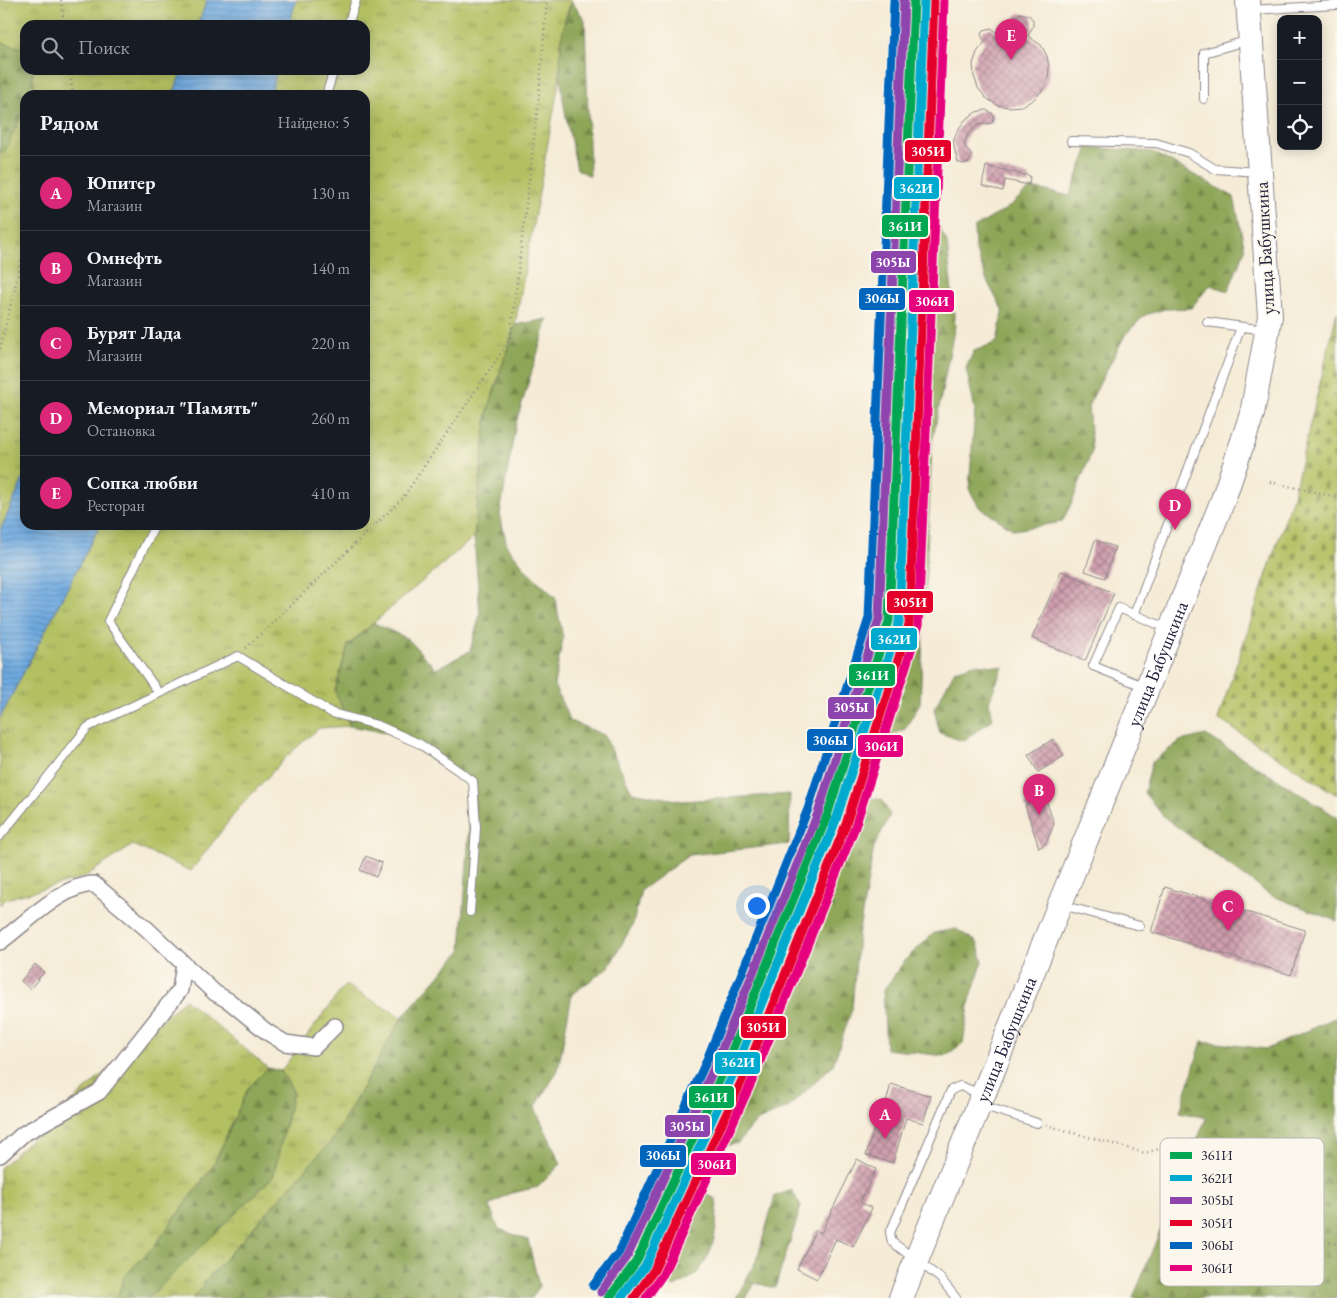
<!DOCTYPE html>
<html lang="ru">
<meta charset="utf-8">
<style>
:root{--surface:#171b24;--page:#20242c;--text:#f1f3f6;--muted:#9ea1a6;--line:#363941;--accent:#db2777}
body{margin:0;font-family:"EB Garamond",serif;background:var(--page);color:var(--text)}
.controls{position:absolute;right:15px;top:15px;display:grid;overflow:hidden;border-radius:10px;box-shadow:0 2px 12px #0003}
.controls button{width:45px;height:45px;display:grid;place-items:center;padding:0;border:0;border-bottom:1px solid var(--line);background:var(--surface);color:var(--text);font:25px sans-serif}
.you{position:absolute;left:756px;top:905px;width:18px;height:18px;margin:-12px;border:4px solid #fff;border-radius:50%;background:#1a73e8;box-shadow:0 0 0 8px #1a73e833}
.badge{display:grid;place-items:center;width:32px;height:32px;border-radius:50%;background:var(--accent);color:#fff;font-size:16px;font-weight:700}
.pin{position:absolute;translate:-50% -41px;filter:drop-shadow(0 1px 2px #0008)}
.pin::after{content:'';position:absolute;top:26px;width:18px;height:15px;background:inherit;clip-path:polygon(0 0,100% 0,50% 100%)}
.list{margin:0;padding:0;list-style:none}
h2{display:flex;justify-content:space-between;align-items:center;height:65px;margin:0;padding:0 20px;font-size:21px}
h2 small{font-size:16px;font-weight:400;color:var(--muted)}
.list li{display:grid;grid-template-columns:32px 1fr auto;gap:15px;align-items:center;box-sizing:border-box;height:75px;padding:0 20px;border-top:1px solid var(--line)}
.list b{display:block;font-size:19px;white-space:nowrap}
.list p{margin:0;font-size:16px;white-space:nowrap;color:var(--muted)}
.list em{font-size:16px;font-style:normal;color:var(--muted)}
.icon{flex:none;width:28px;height:28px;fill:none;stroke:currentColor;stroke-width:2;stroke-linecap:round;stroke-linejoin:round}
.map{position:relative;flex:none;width:1337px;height:1298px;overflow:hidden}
.search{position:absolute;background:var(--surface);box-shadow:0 2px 12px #0003;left:20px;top:20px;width:350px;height:55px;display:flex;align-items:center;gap:12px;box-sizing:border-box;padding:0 18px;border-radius:15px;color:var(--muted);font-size:19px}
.panel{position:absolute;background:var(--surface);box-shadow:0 2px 12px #0003;left:20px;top:90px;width:350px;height:440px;border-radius:15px}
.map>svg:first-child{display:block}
.grass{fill:url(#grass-tufts);stroke:#6a714e}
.forest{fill:url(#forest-firs);stroke:#58644a}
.cemetery{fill:url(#cemetery-stones);stroke:#6a714e}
.water{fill:url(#water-rules);stroke:#48668d}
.building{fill:url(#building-cross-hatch)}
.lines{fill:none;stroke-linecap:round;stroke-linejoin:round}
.service-casing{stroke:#8c8688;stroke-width:10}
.minor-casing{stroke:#8c8688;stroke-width:18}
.primary-casing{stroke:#8c8688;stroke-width:26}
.path{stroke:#8c8688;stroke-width:2.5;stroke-dasharray:1 4;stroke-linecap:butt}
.service{stroke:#fff;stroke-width:8}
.minor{stroke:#fff;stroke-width:15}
.primary{stroke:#fff;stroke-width:24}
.rail-1-casing{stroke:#fbf7ec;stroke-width:12}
.rail-2-casing{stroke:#fbf7ec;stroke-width:12}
.rail-3-casing{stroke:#fbf7ec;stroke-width:12}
.rail-4-casing{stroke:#fbf7ec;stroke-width:12}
.rail-5-casing{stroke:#fbf7ec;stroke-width:12}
.rail-6-casing{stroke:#fbf7ec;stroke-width:12}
.rail-1{stroke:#00a651;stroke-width:9}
.rail-2{stroke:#00a9ce;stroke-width:9}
.rail-3{stroke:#8e44ad;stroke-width:9}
.rail-4{stroke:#e4002b;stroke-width:9}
.rail-5{stroke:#0065bd;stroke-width:9}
.rail-6{stroke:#e5007d;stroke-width:9}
.labels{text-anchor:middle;stroke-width:4;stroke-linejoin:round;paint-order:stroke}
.street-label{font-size:19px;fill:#22223b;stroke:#fbf7ec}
.key{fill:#fbf7ec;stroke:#bab7b7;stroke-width:1}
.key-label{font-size:14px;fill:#22223b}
.line-badge{stroke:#fbf7ec;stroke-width:2}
.badge-label{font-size:14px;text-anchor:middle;font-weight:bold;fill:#fff}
</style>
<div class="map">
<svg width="1337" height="1298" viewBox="0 0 1337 1298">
<defs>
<pattern id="grass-tufts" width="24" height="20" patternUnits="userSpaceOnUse" patternTransform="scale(1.25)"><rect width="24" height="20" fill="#b3c062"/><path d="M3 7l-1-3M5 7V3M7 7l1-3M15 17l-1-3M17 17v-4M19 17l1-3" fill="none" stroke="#919c52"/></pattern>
<pattern id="forest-firs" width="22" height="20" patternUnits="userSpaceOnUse" patternTransform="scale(1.25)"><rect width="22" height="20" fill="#8ea658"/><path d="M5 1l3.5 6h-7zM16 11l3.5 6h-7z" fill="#74874a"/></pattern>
<pattern id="cemetery-stones" width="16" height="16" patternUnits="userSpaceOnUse" patternTransform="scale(1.25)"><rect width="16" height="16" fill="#b3c062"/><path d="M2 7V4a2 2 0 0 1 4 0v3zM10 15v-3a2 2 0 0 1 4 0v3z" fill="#919c52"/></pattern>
<pattern id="water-rules" width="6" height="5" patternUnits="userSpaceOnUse" patternTransform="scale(1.25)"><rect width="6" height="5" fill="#6ea9df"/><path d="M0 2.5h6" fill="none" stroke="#5a89b6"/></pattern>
<pattern id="building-cross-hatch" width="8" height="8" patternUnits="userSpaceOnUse" patternTransform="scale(1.25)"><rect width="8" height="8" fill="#cf9fae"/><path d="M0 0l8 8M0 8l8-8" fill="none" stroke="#a8818f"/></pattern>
</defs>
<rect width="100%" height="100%" fill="#fbf7ec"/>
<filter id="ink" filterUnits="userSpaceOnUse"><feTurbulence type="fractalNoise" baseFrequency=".02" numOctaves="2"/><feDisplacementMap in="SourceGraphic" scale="10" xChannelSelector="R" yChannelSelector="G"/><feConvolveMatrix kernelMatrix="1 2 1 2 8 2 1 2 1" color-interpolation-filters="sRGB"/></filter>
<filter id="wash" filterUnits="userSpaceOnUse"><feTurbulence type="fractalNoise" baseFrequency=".0096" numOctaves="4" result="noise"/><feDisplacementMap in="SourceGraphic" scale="20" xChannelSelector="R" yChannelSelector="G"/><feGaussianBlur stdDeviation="1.12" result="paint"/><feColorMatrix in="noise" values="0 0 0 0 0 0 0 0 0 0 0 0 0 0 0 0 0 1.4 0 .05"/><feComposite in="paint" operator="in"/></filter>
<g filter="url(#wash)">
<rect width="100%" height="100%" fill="#f5ebd6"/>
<!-- grass -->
<path class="grass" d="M0,0H207L198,25H25V70H182L173,95H25V475L0,531Z
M296,0H572L565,18L559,82L515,325L487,414L474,537L348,645L335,691L350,726L319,728L287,756L238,809L191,871L133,845L83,878L6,899L0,905V718L100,525H365V95H270L277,70H365V25H289Z
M345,985L402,1017L334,1138L207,1279L193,1298H148L273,1177L293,1091L281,1071Z
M185,999L268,1068L248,1089L213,1166L155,1245L124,1277L117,1298H0V1168Z"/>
<!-- forest -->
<path class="forest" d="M572,2L585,20L590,176L577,169C566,115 548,55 572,2Z
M0,42L25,49V70H32L35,88L31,95H25V108L4,153H0Z
M1088,147L1153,152L1234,197L1245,250L1228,291L1210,285L1191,308L1165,309L1145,315L1125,335L1088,406L1092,451L1073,500L1062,522L1014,530L979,507L969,489L975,410L966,368L974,351L997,342L1003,311L987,281L975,248L974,228L1006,209L1031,188L1070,196Z
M939,227L947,242L955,325L932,443L920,703L905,729L889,736L881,718L906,623L913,239L922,229Z
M548,319L516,423L500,514L507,546L527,571L555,597L563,638L554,685L570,721L604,735L632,792L682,801L790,794L789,844L689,855L641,890L633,924L609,967L572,994L558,1070L535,1108L561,1164L538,1187L508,1194L489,1206L499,1229L528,1240L539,1286L532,1298H193L207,1279L334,1138L402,1017L461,951L472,787L395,734L350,726L335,691L348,645L374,623L408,639L436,669L470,651L480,614L474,537L487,414L515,325Z
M975,664L1003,667L989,701L993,719L963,741L940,733L934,709L955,670Z
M1206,735L1337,817V921L1270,895L1165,818L1144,793L1152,762L1180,741Z
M862,796L882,800L890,815L874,847L858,936L852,1009L833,1065L789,1107L756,1122L738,1143L725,1146L720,1135L728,1103L747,1052L812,944L851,815Z
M956,929L977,942L983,961L970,1000L963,1043L945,1056L886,1049L883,991L906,959L934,933Z
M1337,1017V1298H1133L1206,1118L1180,1112L1202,1041L1267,1049Z
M268,1068L281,1071L293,1091L273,1177L148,1298H117L124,1277L155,1245L213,1166L248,1088Z
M792,1190L801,1207L775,1288L755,1283L746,1298H736L757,1259L775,1196Z
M706,1194L716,1199C719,1224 714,1255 696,1274C690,1279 682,1283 675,1287L664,1282L661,1266L692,1201Z"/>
<!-- cemetery -->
<path class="cemetery" d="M1337,312V795L1218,719L1293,496Z"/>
<!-- water -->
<path class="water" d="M207,0H296L289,25H198Z
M182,70H277L270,95H173Z
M25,475V525H100L0,718V531Z"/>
<g id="blocks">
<!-- building -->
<path class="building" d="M1019,13L1029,15L1033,20V26L1028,36L1041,45L1047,56L1049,68L1048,80L1042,91L1033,100L1022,106L1009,107L997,105L986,98L978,88L974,76L973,64L977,52L985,42L981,35L984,30L992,28L997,33L1014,31L1012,20Z
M986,110L992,113L994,117L992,123L978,125L968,134L964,145L972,156L969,162L963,164L958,162L953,143L957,131L965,120L976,112Z
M986,166L1030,176L1029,185L1005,180L1003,191L982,186Z
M1095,540L1115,547L1105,578L1085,571Z
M1061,571L1114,593L1085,661L1032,638Z
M1053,739L1064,756L1038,772L1028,755Z
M1041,784L1054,824L1046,843L1039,848L1025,805L1033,800Z
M366,856L382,863L376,877L360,870Z
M1165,887L1305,930L1291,975L1151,932Z
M35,964L44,972L30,989L21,981Z
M891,1084L931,1096L923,1123L906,1118L893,1163L866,1155L880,1109L884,1110Z
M857,1159L876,1169L860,1202L872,1208L853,1247L836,1239L817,1279L797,1269L816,1230L821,1233Z"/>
</g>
</g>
<g filter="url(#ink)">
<use href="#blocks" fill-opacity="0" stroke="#8c8688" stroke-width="1"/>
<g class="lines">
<defs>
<path id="service" d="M1251,10L1337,5
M348,25L356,0
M326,95L334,70
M1204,99V53L1249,40
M1071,141L1156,143L1189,153L1215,169L1258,172
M1207,322L1265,330
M155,525L108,621L159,693
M1134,615L1241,327
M1146,687L1093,666L1119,608L1169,629
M0,836L88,727L238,656L332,713L377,725L420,744L473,781L476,828L470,912
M1062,905L1140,926
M981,1105L1037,1123
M956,1298L940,1278L892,1242L890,1233L951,1090L960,1086L981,1094"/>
<path id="minor" d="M0,942C26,923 62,885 94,884L147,929L184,964L180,990L99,1092L23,1134L0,1155
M184,964L215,993L229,1001L267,1032L285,1043L314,1047L335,1026"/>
<g id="primary">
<path id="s1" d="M901,1298L1223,500L1252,414L1270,316L1248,0"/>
</g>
</defs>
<!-- service casing -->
<use href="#service" class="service-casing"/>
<!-- minor casing -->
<use href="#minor" class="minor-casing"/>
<!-- primary casing -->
<use href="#primary" class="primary-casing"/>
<!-- path -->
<path class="path" d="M61,0L64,25
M70,70L73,95
M0,349L25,245
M1270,482L1337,497
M246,648L402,499L510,340L538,105L547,0
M1046,1125L1145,1153L1190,1140L1224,1136L1251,1152L1200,1255L1186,1298
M1251,1152L1270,1162L1281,1177L1310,1233L1318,1239L1337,1244"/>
<!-- service -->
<use href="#service" class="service"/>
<!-- minor -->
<use href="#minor" class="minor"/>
<!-- primary -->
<use href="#primary" class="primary"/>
<defs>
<path id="rail-1" d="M609,1298L636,1262L724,1070L827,816L889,621L914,0"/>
<path id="rail-2" d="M621,1298L645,1266L733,1074L836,820L899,623L924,0"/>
<path id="rail-3" d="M601,1292L627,1257L715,1066L818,813L879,619L904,0"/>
<path id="rail-4" d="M634,1298L654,1270L743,1078L846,824L909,625L934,1"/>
<path id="rail-5" d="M593,1286L619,1252L706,1062L808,809L869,618L894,0"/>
<path id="rail-6" d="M646,1298L663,1274L752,1081L855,827L918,628L944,1"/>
</defs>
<!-- rail-1 casing -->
<use href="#rail-1" class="rail-1-casing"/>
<!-- rail-2 casing -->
<use href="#rail-2" class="rail-2-casing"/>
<!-- rail-3 casing -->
<use href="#rail-3" class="rail-3-casing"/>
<!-- rail-4 casing -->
<use href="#rail-4" class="rail-4-casing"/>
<!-- rail-5 casing -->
<use href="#rail-5" class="rail-5-casing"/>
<!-- rail-6 casing -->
<use href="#rail-6" class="rail-6-casing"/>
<!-- rail-1 -->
<use href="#rail-1" class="rail-1"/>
<!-- rail-2 -->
<use href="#rail-2" class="rail-2"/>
<!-- rail-3 -->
<use href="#rail-3" class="rail-3"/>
<!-- rail-4 -->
<use href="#rail-4" class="rail-4"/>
<!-- rail-5 -->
<use href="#rail-5" class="rail-5"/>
<!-- rail-6 -->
<use href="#rail-6" class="rail-6"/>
</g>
</g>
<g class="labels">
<!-- street labels -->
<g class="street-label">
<text transform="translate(1264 248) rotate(-93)" y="7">улица Бабушкина</text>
<text dy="7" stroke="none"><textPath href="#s1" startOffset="684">улица Бабушкина</textPath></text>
<text dy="7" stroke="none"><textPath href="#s1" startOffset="279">улица Бабушкина</textPath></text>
</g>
</g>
<!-- legend -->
<rect x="1160" y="1138" width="164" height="148" rx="8" class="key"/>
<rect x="1170" y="1152" width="22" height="7" fill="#00a651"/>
<rect x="1170" y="1175" width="22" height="6" fill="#00a9ce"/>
<rect x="1170" y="1197" width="22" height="7" fill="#8e44ad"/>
<rect x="1170" y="1220" width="22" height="6" fill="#e4002b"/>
<rect x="1170" y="1242" width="22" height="7" fill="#0065bd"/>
<rect x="1170" y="1265" width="22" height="6" fill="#e5007d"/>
<g class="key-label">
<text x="1201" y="1160">361И</text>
<text x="1201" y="1183">362И</text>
<text x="1201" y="1205">305Ы</text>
<text x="1201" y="1228">305И</text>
<text x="1201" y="1250">306Ы</text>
<text x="1201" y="1273">306И</text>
</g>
<g class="line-badge">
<rect x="904" y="139" width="48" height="24" rx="5" fill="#e4002b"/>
<rect x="893" y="176" width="47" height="24" rx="5" fill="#00a9ce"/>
<rect x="881" y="214" width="48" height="24" rx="5" fill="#00a651"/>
<rect x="870" y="250" width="47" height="24" rx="5" fill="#8e44ad"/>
<rect x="858" y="287" width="48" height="24" rx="5" fill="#0065bd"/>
<rect x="908" y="289" width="47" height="24" rx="5" fill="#e5007d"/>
<rect x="886" y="590" width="48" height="24" rx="5" fill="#e4002b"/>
<rect x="870" y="627" width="48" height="24" rx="5" fill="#00a9ce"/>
<rect x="848" y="663" width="48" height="24" rx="5" fill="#00a651"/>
<rect x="827" y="696" width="48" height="24" rx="5" fill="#8e44ad"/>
<rect x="806" y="728" width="48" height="24" rx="5" fill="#0065bd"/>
<rect x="857" y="734" width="47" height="24" rx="5" fill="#e5007d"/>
<rect x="740" y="1015" width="47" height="24" rx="5" fill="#e4002b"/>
<rect x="714" y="1051" width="47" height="24" rx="5" fill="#00a9ce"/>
<rect x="688" y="1085" width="47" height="24" rx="5" fill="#00a651"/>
<rect x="664" y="1114" width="47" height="24" rx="5" fill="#8e44ad"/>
<rect x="639" y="1144" width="48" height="24" rx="5" fill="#0065bd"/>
<rect x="690" y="1152" width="47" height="24" rx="5" fill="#e5007d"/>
</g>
<g class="badge-label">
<text x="928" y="156">305И</text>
<text x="916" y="193">362И</text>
<text x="905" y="231">361И</text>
<text x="893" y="267">305Ы</text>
<text x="882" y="303">306Ы</text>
<text x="932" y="306">306И</text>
<text x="910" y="607">305И</text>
<text x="894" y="644">362И</text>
<text x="872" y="680">361И</text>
<text x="851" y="712">305Ы</text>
<text x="830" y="745">306Ы</text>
<text x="881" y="751">306И</text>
<text x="763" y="1032">305И</text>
<text x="738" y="1067">362И</text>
<text x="711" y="1102">361И</text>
<text x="687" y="1131">305Ы</text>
<text x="663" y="1160">306Ы</text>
<text x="714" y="1169">306И</text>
</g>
</svg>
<div class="controls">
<button>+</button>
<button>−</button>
<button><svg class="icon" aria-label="locate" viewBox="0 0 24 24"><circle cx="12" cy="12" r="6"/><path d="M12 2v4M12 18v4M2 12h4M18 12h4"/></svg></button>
</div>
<div class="you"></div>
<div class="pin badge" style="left:885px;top:1139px">A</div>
<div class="pin badge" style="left:1039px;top:815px">B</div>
<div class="pin badge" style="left:1228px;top:931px">C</div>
<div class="pin badge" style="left:1175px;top:530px">D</div>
<div class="pin badge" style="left:1011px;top:60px">E</div>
<div class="search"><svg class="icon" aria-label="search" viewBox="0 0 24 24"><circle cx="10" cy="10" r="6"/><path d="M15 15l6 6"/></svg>Поиск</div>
<section class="panel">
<h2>Рядом<small>Найдено: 5</small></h2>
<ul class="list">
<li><span class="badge">A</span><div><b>Юпитер</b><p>Магазин</p></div><em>130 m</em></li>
<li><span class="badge">B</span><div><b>Омнефть</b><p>Магазин</p></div><em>140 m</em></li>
<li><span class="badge">C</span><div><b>Бурят Лада</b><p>Магазин</p></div><em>220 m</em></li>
<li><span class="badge">D</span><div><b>Мемориал &quot;Память&quot;</b><p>Остановка</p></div><em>260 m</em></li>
<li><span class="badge">E</span><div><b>Сопка любви</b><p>Ресторан</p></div><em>410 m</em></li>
</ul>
</section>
</div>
